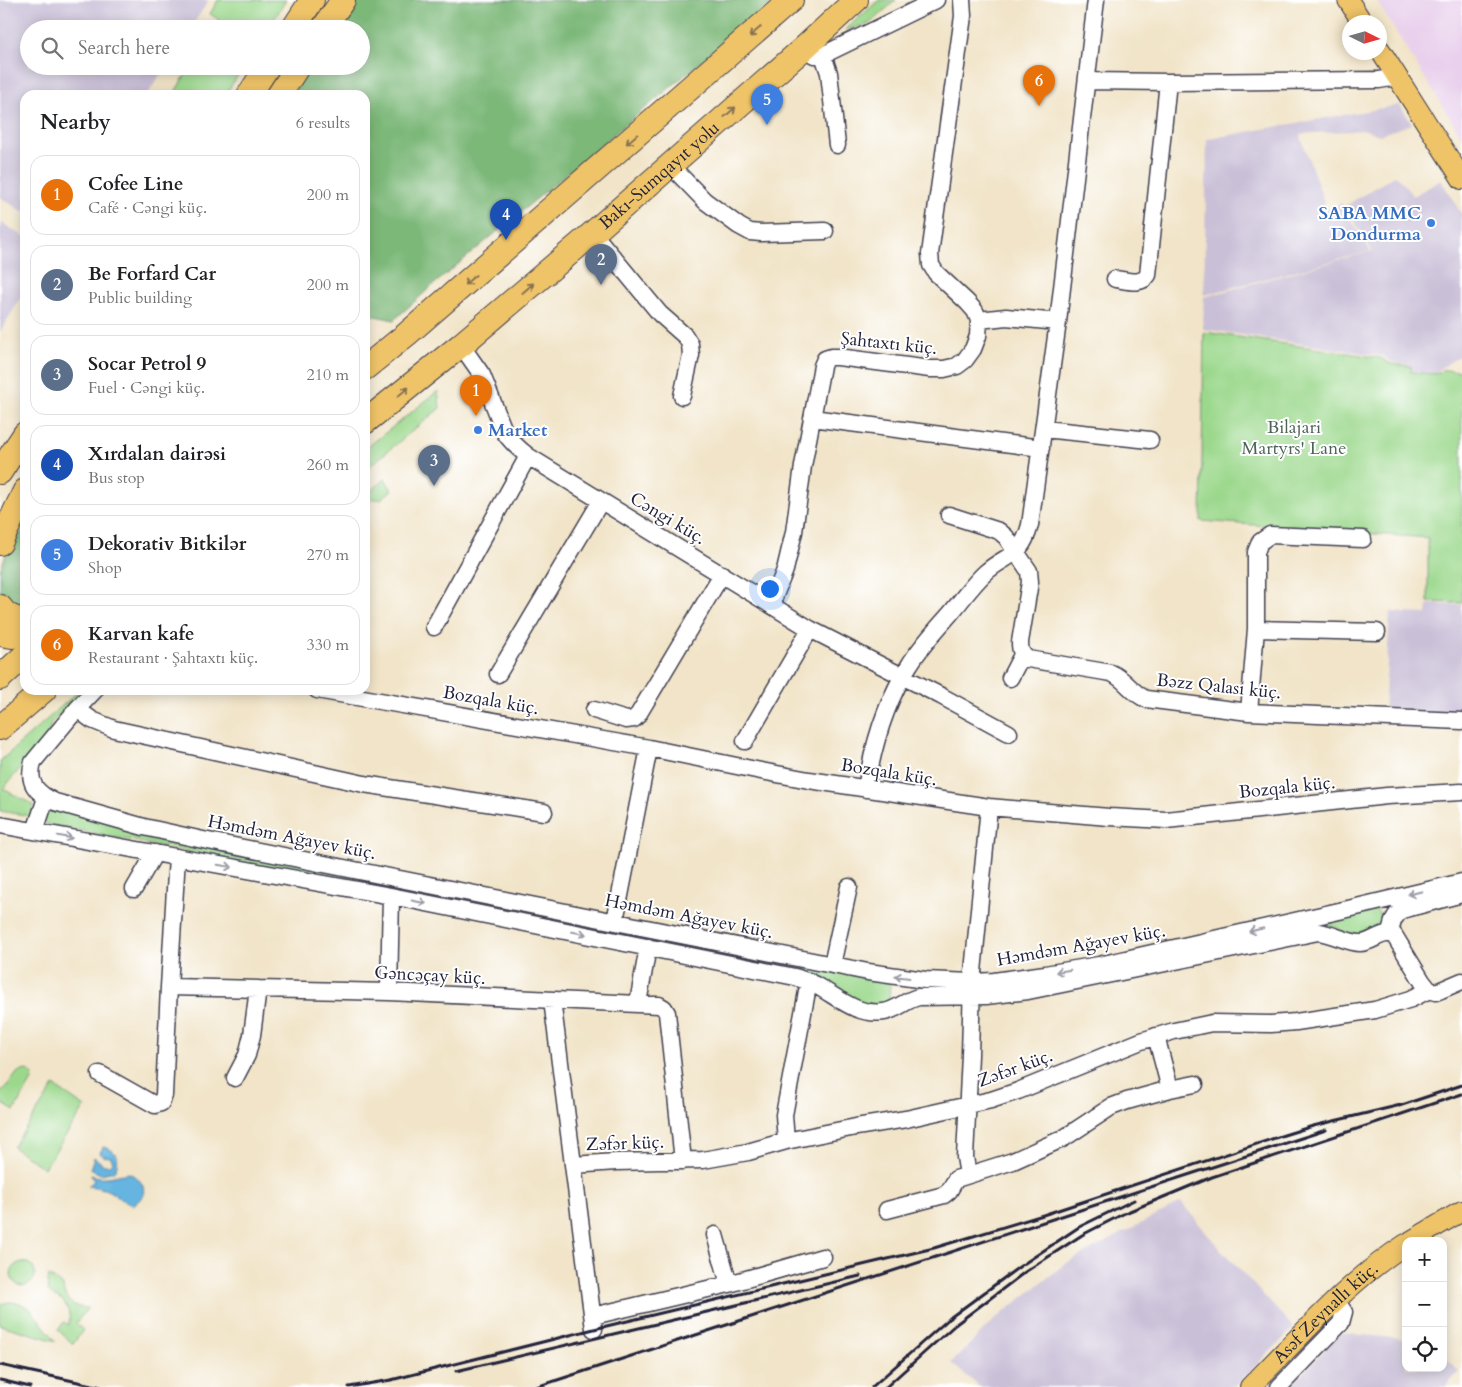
<!DOCTYPE html>
<meta charset="utf-8">
<style>
:root{--surface:#fff;--page:#f2f2f2;--text:#202124;--muted:#757577;--line:#e0e0e0;--accent:#1a73e8}
body{margin:0;font-family:Cardo,serif;background:var(--page);color:var(--text)}
.controls{position:absolute;right:15px;bottom:15px;display:grid;overflow:hidden;border-radius:10px;box-shadow:0 2px 12px #0003}
.controls button{width:45px;height:45px;display:grid;place-items:center;padding:0;border:0;border-bottom:1px solid var(--line);background:var(--surface);color:var(--text);font:25px sans-serif}
.compass{position:absolute;left:1342px;top:15px;width:45px;height:45px;border-radius:50%;background:var(--surface);box-shadow:0 2px 12px #0003;rotate:95deg}
.you{position:absolute;left:769px;top:588px;width:18px;height:18px;margin:-12px;border:4px solid #fff;border-radius:50%;background:#1a73e8;box-shadow:0 0 0 8px #1a73e833}
.badge{display:grid;place-items:center;width:32px;height:32px;border-radius:50%;background:var(--accent);color:#fff;font-size:16px;font-weight:700}
.pin{position:absolute;translate:-50% -41px;filter:drop-shadow(0 1px 2px #0008)}
.pin::after{content:'';position:absolute;top:26px;width:18px;height:15px;background:inherit;clip-path:polygon(0 0,100% 0,50% 100%)}
.list{margin:0;padding:0;list-style:none}
h2{display:flex;justify-content:space-between;align-items:center;height:65px;margin:0;padding:0 20px;font-size:21px}
h2 small{font-size:16px;font-weight:400;color:var(--muted)}
.list li{display:grid;grid-template-columns:32px 1fr auto;gap:15px;align-items:center;box-sizing:border-box;height:80px;margin:0 10px 10px;padding:0 10px;border:1px solid var(--line);border-radius:15px}
.list b{display:block;font-size:19px;white-space:nowrap}
.list p{margin:0;font-size:16px;white-space:nowrap;color:var(--muted)}
.list em{font-size:16px;font-style:normal;color:var(--muted)}
.icon{flex:none;width:28px;height:28px;fill:none;stroke:currentColor;stroke-width:2;stroke-linecap:round;stroke-linejoin:round}
.map{position:relative;flex:none;width:1462px;height:1387px;overflow:hidden}
.search{position:absolute;background:var(--surface);box-shadow:0 2px 12px #0003;left:20px;top:20px;width:350px;height:55px;display:flex;align-items:center;gap:12px;box-sizing:border-box;padding:0 18px;border-radius:28px;color:var(--muted);font-size:19px}
.panel{position:absolute;background:var(--surface);box-shadow:0 2px 12px #0003;left:20px;top:90px;width:350px;height:605px;border-radius:15px}
.map>svg:first-child{display:block}
.built{fill:#e9d1ed}
.industrial{fill:#c9bfd7}
.green{fill:#9bd88c;stroke:#5e7d64}
.forest{fill:#7cb878;stroke:#4f6d5a}
.water{fill:#65b5e0;stroke:#446c8e}
.lines{fill:none;stroke-linecap:round;stroke-linejoin:round}
.minor-casing{stroke:#413f50;stroke-width:19}
.major-casing{stroke:#413f50;stroke-width:22}
.highway-casing{stroke:#413f50;stroke-width:26}
.minor{stroke:#fff;stroke-width:16}
.major{stroke:#efc469;stroke-width:20}
.highway{stroke:#efc469;stroke-width:24}
.rail{stroke:#22223b;stroke-width:3}
.oneway{stroke:#887352}
.oneway2{stroke:#9c9ca7}
.shop-dot{fill:#3f7fe0;stroke:#fff;stroke-width:2}
.labels{text-anchor:middle;stroke-width:4;stroke-linejoin:round;paint-order:stroke}
.street-label{font-size:18px;fill:#22223b;stroke:#fff}
.shop-label{font-size:18px;font-weight:bold;fill:#366cbe;stroke:#fff;text-anchor:end}
.park-label{font-size:18px;fill:#4c6257;stroke:#fff}
</style>
<div class="map">
<svg width="1462" height="1387" viewBox="0 0 1462 1387">
<rect width="100%" height="100%" fill="#fff"/>
<filter id="ink" filterUnits="userSpaceOnUse"><feTurbulence type="fractalNoise" baseFrequency=".02" numOctaves="2"/><feDisplacementMap in="SourceGraphic" scale="10" xChannelSelector="R" yChannelSelector="G"/><feConvolveMatrix kernelMatrix="1 2 1 2 8 2 1 2 1" color-interpolation-filters="sRGB"/></filter>
<filter id="wash" filterUnits="userSpaceOnUse"><feTurbulence type="fractalNoise" baseFrequency=".0096" numOctaves="4" result="noise"/><feDisplacementMap in="SourceGraphic" scale="20" xChannelSelector="R" yChannelSelector="G"/><feGaussianBlur stdDeviation="1.12" result="paint"/><feColorMatrix in="noise" values="0 0 0 0 0 0 0 0 0 0 0 0 0 0 0 0 0 1.4 0 .05"/><feComposite in="paint" operator="in"/></filter>
<g filter="url(#wash)">
<rect width="100%" height="100%" fill="#f1e4c8"/>
<!-- built -->
<path class="built" d="M1376,0H1462V137Z"/>
<!-- industrial -->
<path class="industrial" d="M0,0H209L190,29H29V66H166L147,95H25V213L0,197Z
M1400,105L1412,124L1379,135L1365,130L1300,134L1327,210L1341,203L1370,251L1204,295L1207,139Z
M1396,175L1413,196L1441,180L1462,215V354L1434,373L1412,371L1411,365L1392,362L1383,356L1203,329L1204,297L1372,251L1345,206Z
M0,222L25,237V291L0,332Z
M1428,604L1462,605V715L1384,712L1390,612L1427,614Z
M1181,1202L1215,1243L1294,1328L1234,1387H980L951,1363L994,1320L1065,1264Z
M1340,1333L1406,1339V1368H1443V1355L1459,1372L1445,1387H1290Z"/>
<!-- green -->
<path class="green" d="M218,0H286L268,29H214L219,20L210,14Z
M879,0H896L869,24L845,30Z
M191,66H244L225,95H173Z
M1204,332L1381,358L1391,364L1411,366V372L1434,374L1445,370L1462,371V603L1428,602V538L1201,521Z
M438,391L440,408L365,470V449Z
M385,479L392,490L381,499H365V496Z
M80,690H84L51,723L48,735L3,789L34,805L30,816L0,811V761Z
M48,806L890,982L889,1005H860L792,970L42,823Z
M1377,909L1384,926L1363,937L1343,932L1336,927L1323,926L978,987Z
M27,1070L33,1075L32,1080L14,1111L0,1102V1094L18,1072Z
M54,1086L85,1107L44,1168L13,1147Z
M11 1274a12 12 0 1 1 24 0a12 12 0 1 1-24 0Z
M49,1276L63,1285C64,1300 72,1308 88,1308L76,1323L83,1330L73,1344L58,1330L64,1322L69,1325C70,1315 69,1306 60,1299C56,1297 52,1296 49,1292C46,1287 48,1281 49,1276Z
M9,1302L20,1303L30,1309L56,1341L0,1325V1304Z"/>
<!-- forest -->
<path class="forest" d="M353,0H775L432,286L394,320L365,314V95H292L311,66H361V29H335Z
M25,526V614L2,598L0,592V570L5,556Z"/>
<!-- water -->
<path class="water" d="M103,1147C116,1149 122,1159 114,1171L101,1174L90,1169L94,1157L104,1165H110L113,1162L111,1157C106,1156 104,1158 100,1153Z
M129,1173C146,1181 150,1196 132,1205C123,1202 118,1196 109,1191C103,1188 96,1187 88,1186L94,1181L91,1175C107,1180 114,1175 129,1173Z"/>
</g>
<g filter="url(#ink)">
<g class="lines">
<defs>
<path id="minor" d="M804,48L814,55H823L936,0
M823,55L829,73L837,145
M1087,81L1168,82L1379,80L1397,77
M670,165L705,201L739,226L750,232L761,233L825,231
M593,233L660,314L685,336L690,344L691,355L682,396
M1115,279C1126,280 1141,286 1148,275L1168,82
M979,320L1006,317L1058,322
M461,345L482,375L505,433C512,443 519,449 528,456L810,629L941,696L1009,733
M812,418L1041,448
M1044,429L1150,440
M949,515L999,531L1006,537L1029,571L1030,582L1020,642C1020,650 1021,654 1028,659L1111,673C1126,679 1131,693 1146,699L1249,712L1462,721
M771,605L785,570L794,532L803,466L822,366L825,359L831,357H838L930,369H944L957,366L965,360L973,349L978,336L979,320L975,311L967,302L936,273L931,265L930,254L963,16L962,0
M434,627L528,456
M1256,629L1377,632
M498,674L601,501
M1010,678L1022,655
M95,690L77,709L33,762C27,783 36,793 55,802L144,827L203,840L868,972L925,980L972,982L994,981L1045,974L1099,965L1348,909L1462,882
M317,690L649,748L761,771L809,780L989,807L1109,817L1166,820L1387,796L1462,792
M77,709L92,720L114,729L364,784L544,812
M594,710L626,720L634,719L638,715L722,574
M1249,712L1256,629V552L1260,542L1270,535L1363,539
M745,741L810,629
M866,789C873,745 886,701 910,664C921,646 936,630 950,614C962,600 972,585 985,573C1007,553 1021,559 1030,525L1058,322L1096,0
M0,825L391,896L795,977C803,980 810,982 817,986C839,998 857,1016 884,1012C897,1010 907,999 919,997L986,996L1028,991L1318,932C1331,933 1348,943 1360,943C1373,943 1381,930 1394,935L1422,981L1429,990
M35,831L46,798
M177,857L169,987L389,992L659,1005L664,1008L667,1013L683,1161
M134,889L155,853
M615,921L649,748
M1390,933C1392,924 1393,916 1402,910L1462,894
M832,965L849,887
M389,992L391,896
M552,1000L594,1329
M638,1003L648,947
M100,1074L155,1105L161,1103L164,1095L169,987
M235,1078L247,1055L252,1035L258,989
M1170,1089L1195,1084
M786,1141L784,1115L809,981
M573,1165L616,1162L703,1160L748,1152L786,1141L856,1127L906,1119L991,1100L1018,1091L1141,1041L1174,1031L1212,1023L1271,1024L1296,1022L1375,1010L1411,999L1429,990L1436,992L1441,990L1462,981
M968,1175L965,1157L970,1055L972,982L989,807
M887,1210L944,1195L949,1191L956,1179L1013,1161L1064,1138L1111,1107L1127,1101L1170,1089L1156,1036
M715,1235L729,1284
M593,1316L729,1284L823,1257
M1279,1387L1341,1323L1344,1312L1336,1300"/>
<g id="major">
<path d="M1348,0L1362,22"/>
<path d="M1380,50L1462,179"/>
<path d="M1411,1241L1462,1211"/>
<path id="s1" d="M1250,1387C1299,1338 1347,1282 1406,1244"/>
</g>
<g id="highway">
<path d="M293,29L312,0"/>
<path d="M323,29L343,0"/>
<path d="M249,95L268,66"/>
<path d="M279,95L298,66"/>
<path d="M365,368L407,334L791,0"/>
<path id="s2" d="M365,422L461,345L593,233L804,48L856,0"/>
<path d="M0,472L25,434"/>
<path d="M0,543L25,491"/>
<path d="M0,607C6,616 14,620 25,620"/>
<path d="M0,634L12,636L25,633"/>
<path d="M0,678L25,655"/>
<path d="M0,728L44,690"/>
</g>
</defs>
<!-- minor casing -->
<use href="#minor" class="minor-casing"/>
<!-- major casing -->
<use href="#major" class="major-casing"/>
<!-- highway casing -->
<use href="#highway" class="highway-casing"/>
<!-- minor -->
<use href="#minor" class="minor"/>
<!-- major -->
<use href="#major" class="major"/>
<!-- highway -->
<use href="#highway" class="highway"/>
<!-- rail -->
<path class="rail" d="M1399,1106L1462,1085
M0,1365L101,1387
M456,1371L860,1276
M0,1380L30,1387
M349,1387L391,1380L594,1329L934,1248L1043,1215L1284,1135L1313,1126L1405,1104
M536,1387L1326,1130
M872,1387L951,1317L1019,1267L1079,1227L1134,1200
M886,1387L955,1325L1025,1272L1082,1235L1125,1213L1212,1177L1462,1094"/>
</g>
<!-- one-way arrows -->
<defs><path id="oneway-shaft" d="M-6 0H5M1.5-3L5.5 0L1.5 3" fill="none" stroke-width="1.6" stroke-linecap="round" stroke-linejoin="round" transform="scale(1.25)"/></defs>
<g class="oneway">
<use href="#oneway-shaft" transform="translate(755 32) rotate(139)"/>
<use href="#oneway-shaft" transform="translate(730 112) rotate(-41)"/>
<use href="#oneway-shaft" transform="translate(632 139) rotate(139)"/>
<use href="#oneway-shaft" transform="translate(470 280) rotate(139)"/>
<use href="#oneway-shaft" transform="translate(528 288) rotate(-41)"/>
<use href="#oneway-shaft" transform="translate(403 392) rotate(-39)"/>
</g>
<g class="oneway2">
<use href="#oneway-shaft" transform="translate(65 837) rotate(10)"/>
<use href="#oneway-shaft" transform="translate(225 866) rotate(10)"/>
<use href="#oneway-shaft" transform="translate(1415 893) rotate(166)"/>
<use href="#oneway-shaft" transform="translate(419 902) rotate(11)"/>
<use href="#oneway-shaft" transform="translate(1256 930) rotate(167)"/>
<use href="#oneway-shaft" transform="translate(579 933) rotate(11)"/>
<use href="#oneway-shaft" transform="translate(1063 971) rotate(170)"/>
<use href="#oneway-shaft" transform="translate(902 977) rotate(-173)"/>
</g>
</g>
<!-- markers -->
<g class="shop-dot">
<circle cx="1431" cy="223" r="5"/>
<circle cx="478" cy="430" r="5"/>
</g>
<g class="labels">
<!-- street labels -->
<g class="street-label">
<text dy="6" stroke="none"><textPath href="#s2" startOffset="384">Bakı-Sumqayıt yolu</textPath></text>
<text transform="translate(889 343) rotate(6)" y="6">Şahtaxtı küç.</text>
<text transform="translate(668 518) rotate(31)" y="6">Cəngi küç.</text>
<text transform="translate(1219 686) rotate(6)" y="6">Bəzz Qalası küç.</text>
<text transform="translate(491 700) rotate(10)" y="6">Bozqala küç.</text>
<text transform="translate(889 772) rotate(9)" y="6">Bozqala küç.</text>
<text transform="translate(1287 787) rotate(-6)" y="6">Bozqala küç.</text>
<text transform="translate(292 837) rotate(11)" y="6">Həmdəm Ağayev küç.</text>
<text transform="translate(689 916) rotate(11)" y="6">Həmdəm Ağayev küç.</text>
<text transform="translate(1081 945) rotate(-10)" y="6">Həmdəm Ağayev küç.</text>
<text transform="translate(430 975) rotate(3)" y="6">Gəncəçay küç.</text>
<text transform="translate(1015 1068) rotate(-20)" y="6">Zəfər küç.</text>
<text transform="translate(625 1143) rotate(-2)" y="6">Zəfər küç.</text>
<text dy="6" stroke="none"><textPath href="#s1" startOffset="106">Asəf Zeynallı küç.</textPath></text>
</g>
<!-- shop labels -->
<g class="shop-label">
<text x="1421" y="219">SABA MMC<tspan x="1421" dy="21">Dondurma</tspan></text>
<text x="488" y="436" text-anchor="start">Market</text>
</g>
<!-- park labels -->
<g class="park-label">
<text x="1294" y="433">Bilajari<tspan x="1294" dy="21">Martyrs' Lane</tspan></text>
</g>
</g>
</svg>
<div class="controls">
<button>+</button>
<button>−</button>
<button><svg class="icon" aria-label="locate" viewBox="0 0 24 24"><circle cx="12" cy="12" r="6"/><path d="M12 2v4M12 18v4M2 12h4M18 12h4"/></svg></button>
</div>
<svg class="compass" viewBox="-18 -18 36 36"><path d="M0-13l5 13h-10z" fill="#e53935"/><path d="M0 13l5-13h-10z" fill="#757577"/></svg>
<div class="you"></div>
<div class="pin badge" style="left:476px;top:416px;background:#e8710a">1</div>
<div class="pin badge" style="left:601px;top:285px;background:#5c6f8a">2</div>
<div class="pin badge" style="left:434px;top:486px;background:#5c6f8a">3</div>
<div class="pin badge" style="left:506px;top:240px;background:#1a4fb4">4</div>
<div class="pin badge" style="left:767px;top:125px;background:#3f7fe0">5</div>
<div class="pin badge" style="left:1039px;top:106px;background:#e8710a">6</div>
<div class="search"><svg class="icon" aria-label="search" viewBox="0 0 24 24"><circle cx="10" cy="10" r="6"/><path d="M15 15l6 6"/></svg>Search here</div>
<section class="panel">
<h2>Nearby<small>6 results</small></h2>
<ul class="list">
<li><span class="badge" style="background:#e8710a">1</span><div><b>Cofee Line</b><p>Café · Cəngi küç.</p></div><em>200 m</em></li>
<li><span class="badge" style="background:#5c6f8a">2</span><div><b>Be Forfard Car</b><p>Public building</p></div><em>200 m</em></li>
<li><span class="badge" style="background:#5c6f8a">3</span><div><b>Socar Petrol 9</b><p>Fuel · Cəngi küç.</p></div><em>210 m</em></li>
<li><span class="badge" style="background:#1a4fb4">4</span><div><b>Xırdalan dairəsi</b><p>Bus stop</p></div><em>260 m</em></li>
<li><span class="badge" style="background:#3f7fe0">5</span><div><b>Dekorativ Bitkilər</b><p>Shop</p></div><em>270 m</em></li>
<li><span class="badge" style="background:#e8710a">6</span><div><b>Karvan kafe</b><p>Restaurant · Şahtaxtı küç.</p></div><em>330 m</em></li>
</ul>
</section>
</div>
